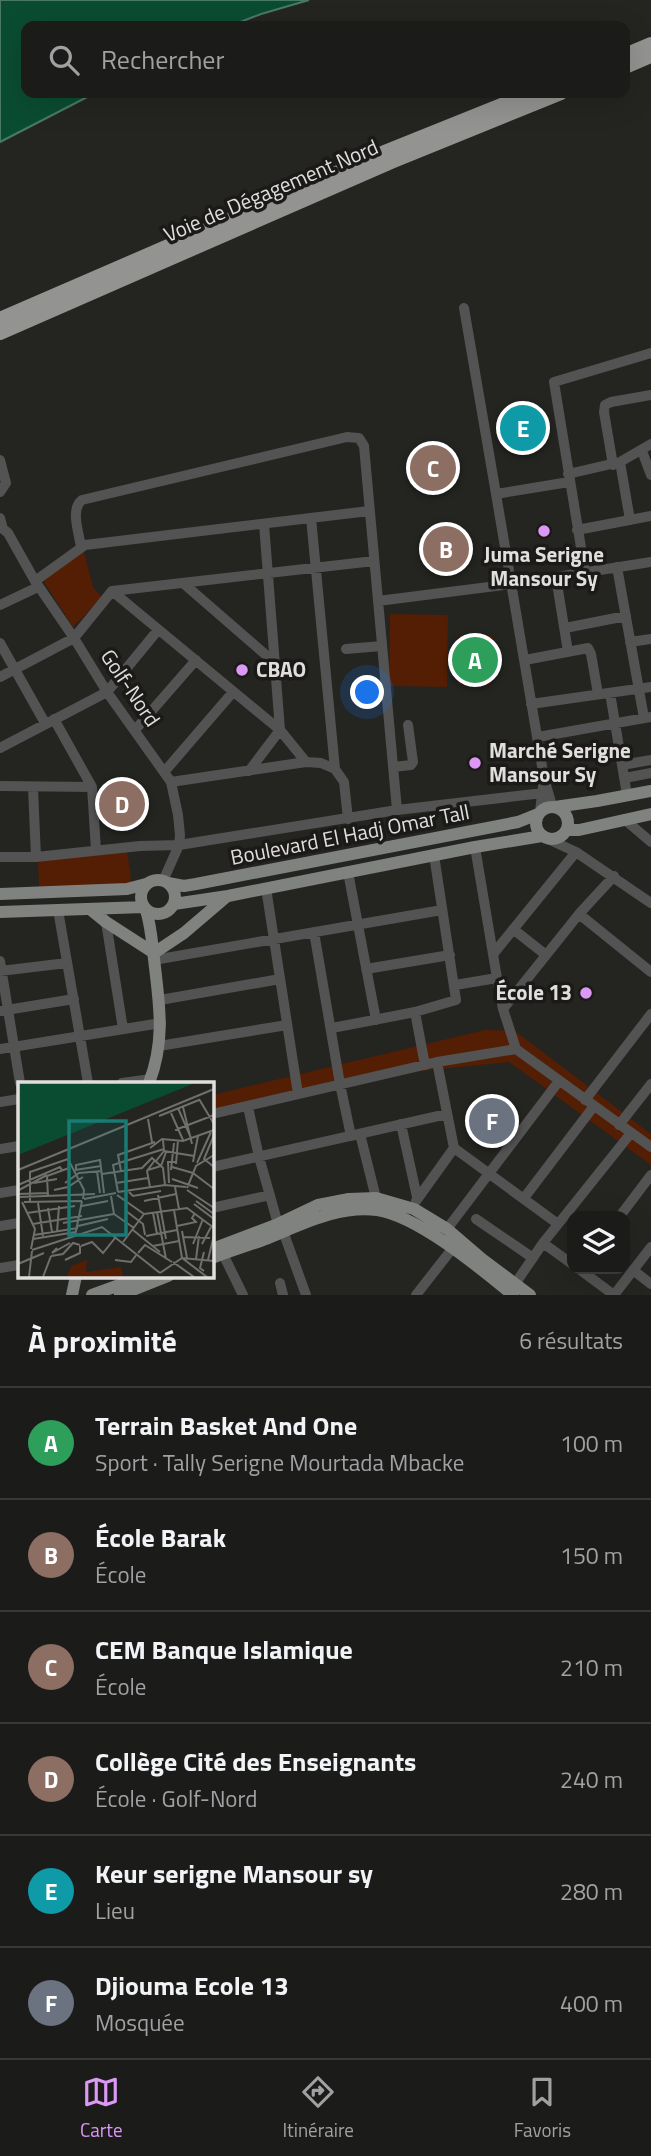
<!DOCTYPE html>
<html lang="fr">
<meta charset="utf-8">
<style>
:root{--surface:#1b1b19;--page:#242422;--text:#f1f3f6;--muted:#a0a1a2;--line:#393938;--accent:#db99f5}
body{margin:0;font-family:"Titillium Web",sans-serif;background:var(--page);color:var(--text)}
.controls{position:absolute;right:21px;bottom:21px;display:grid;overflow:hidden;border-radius:14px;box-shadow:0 7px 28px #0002}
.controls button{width:63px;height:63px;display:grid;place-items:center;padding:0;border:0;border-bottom:2px solid var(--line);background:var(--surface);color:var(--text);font:35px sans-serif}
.you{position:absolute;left:368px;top:693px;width:24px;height:24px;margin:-18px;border:5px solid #fff;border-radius:50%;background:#1a73e8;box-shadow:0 0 0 10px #1a73e833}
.badge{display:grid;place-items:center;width:46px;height:46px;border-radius:50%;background:var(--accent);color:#fff;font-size:23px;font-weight:700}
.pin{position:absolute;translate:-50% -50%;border:4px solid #fff;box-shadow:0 2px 7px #0006}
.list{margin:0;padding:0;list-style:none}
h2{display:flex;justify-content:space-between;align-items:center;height:91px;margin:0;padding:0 28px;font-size:30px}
h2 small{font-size:23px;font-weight:400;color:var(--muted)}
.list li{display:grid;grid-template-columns:46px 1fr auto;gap:21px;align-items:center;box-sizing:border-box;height:112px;padding:0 28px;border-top:2px solid var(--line)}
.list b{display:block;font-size:26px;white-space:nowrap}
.list p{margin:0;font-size:23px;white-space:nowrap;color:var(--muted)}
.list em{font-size:23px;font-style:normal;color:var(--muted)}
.icon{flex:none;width:38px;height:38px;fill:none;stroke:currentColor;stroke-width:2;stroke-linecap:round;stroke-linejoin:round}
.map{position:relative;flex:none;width:651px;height:1295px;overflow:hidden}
.search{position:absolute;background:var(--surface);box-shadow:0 7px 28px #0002;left:21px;right:21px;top:21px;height:77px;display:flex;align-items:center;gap:18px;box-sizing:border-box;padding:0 24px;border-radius:14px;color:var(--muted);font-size:26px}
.sheet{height:763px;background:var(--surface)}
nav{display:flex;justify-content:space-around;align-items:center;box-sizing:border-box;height:98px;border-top:2px solid var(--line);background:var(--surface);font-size:19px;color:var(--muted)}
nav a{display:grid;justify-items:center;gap:4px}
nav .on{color:var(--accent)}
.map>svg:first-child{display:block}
.green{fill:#531e04}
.water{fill:#0a4c32;stroke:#4a7866;stroke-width:2}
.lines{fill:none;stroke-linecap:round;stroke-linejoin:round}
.minor{stroke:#525352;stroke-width:10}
.major{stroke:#808280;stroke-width:12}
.highway{stroke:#939491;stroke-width:14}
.poi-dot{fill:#db99f5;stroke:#1b1a18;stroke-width:2.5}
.labels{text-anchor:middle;stroke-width:7;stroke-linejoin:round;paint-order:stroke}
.street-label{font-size:21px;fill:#e0dfde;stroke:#1b1a18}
.poi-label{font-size:21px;font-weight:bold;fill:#e0dfde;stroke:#1b1a18;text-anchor:start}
.inset-road{fill:none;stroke:#6f6f6d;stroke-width:2}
.view{fill:#197b74;fill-opacity:0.15;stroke:#197b74;stroke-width:3.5}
.inset-edge{fill:none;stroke:#e0dfde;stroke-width:3.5}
</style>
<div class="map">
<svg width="651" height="1295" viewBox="0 0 651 1295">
<rect width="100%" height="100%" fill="#242421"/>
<!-- green -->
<path class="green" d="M84,552L93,587L102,597L73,627L44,582L46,576Z
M390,614L448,615L447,687L389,686Z
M460,635L493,636L490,685L457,684Z
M127,850L132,887L39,889L38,859Z
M485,1030L515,1031L651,1134V1165L509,1062L381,1075L212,1117V1095Z"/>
<!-- water -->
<path class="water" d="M0,0H309L261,14L230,26H26V93H95L0,142Z"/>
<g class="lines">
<!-- minor -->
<path class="minor" d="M464,308L496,494
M642,451L651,475
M0,460L6,483L0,492
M620,462L630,520
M613,465L604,412L605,405L611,402L651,395
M568,474L620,462L651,444
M0,518L3,529L8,533L35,581L74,638L107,692L171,782L178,815L180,835L179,845L163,881
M311,518L335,769L344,782L348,819
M577,530L651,516
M81,547C79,533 70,509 82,500L347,437L359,438L364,446L397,810
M617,567L644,718
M585,572L554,382L651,353
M556,577L568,652
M35,581L85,545L369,511
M183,583L274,662
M112,591L280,730L306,762
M378,601L512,584L651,562
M0,605L38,587
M565,628L626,616
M630,642L651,639
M0,643L45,723
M346,649L382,646
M525,660L588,648L591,654L598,694
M0,677L74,638L112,591L374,561
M610,693L627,795
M531,704L651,687
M54,719L92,787L96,850
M135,730L196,660
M538,737L651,717
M0,748L107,692L158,630
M622,765L651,760
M393,767L411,765L413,762L408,725
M165,771L233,692
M249,771L280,730L264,524
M625,778L651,773
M545,781L552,806
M171,782L306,762L321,763L335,769
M0,786L92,787
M33,788L36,857
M540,811L544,778L496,494L569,482
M624,819L651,842
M548,839L576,852L651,903
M475,847L497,978L503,1009L516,1049L651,1147
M0,857H36L140,846L179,845L397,810L543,793
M348,872L376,1020
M266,888L298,1094
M58,910L88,1083
M579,914L651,972
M106,922L123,1029
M513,929L546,955
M314,932L340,1084L351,1136
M494,953L576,852
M154,960L442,910
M0,961L20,1083
M366,969L450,955
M0,971L67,963
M455,985L497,978
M160,1000L280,979
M503,1009L579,914L614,876
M0,1011L74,999
M415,1012L425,1065
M332,1028L415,1012L456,1000L434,855
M159,1046L287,1025
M0,1049L161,1023
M437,1062L454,1148L558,1224
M122,1083L151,1079
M585,1100L651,1014
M0,1102L19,1099
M248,1107L259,1157L278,1224
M212,1114L437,1062L516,1049
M401,1124L417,1197
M619,1125L651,1084
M360,1134L376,1198
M0,1149L19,1146
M212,1167L447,1114
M0,1193L19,1190
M524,1198L594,1106
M416,1201L454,1148
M212,1208L270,1195
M620,1216L651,1175
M476,1219L533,1258
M0,1226L19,1223
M447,1229L559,1081
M283,1231L306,1295
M543,1243L572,1264
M223,1254L243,1295
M0,1268L19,1265
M579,1269L614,1295L651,1247
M633,1270L651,1284
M280,1283L283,1295
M515,1284L543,1243L631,1133
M416,1295L452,1249"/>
<!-- major -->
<path class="major" d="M536 823a16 16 0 1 1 32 0a16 16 0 1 1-32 0Z
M555,807L597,801L651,791
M567,830H579L651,814
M141 897a17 17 0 1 1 34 0a17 17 0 1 1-34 0Z
M168,883L184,886L196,884L518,822L538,814
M0,894L127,889L146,884
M174,904L228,896L475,847L542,836
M90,909L106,922L154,953
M146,910C151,926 152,942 154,959C159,1003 166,1039 149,1083
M0,912L144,907
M154,953L184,933L225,898
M212,1249L278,1224L318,1205L349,1199L376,1198L414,1209L447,1229L482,1259L530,1295
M212,1258C229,1251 246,1246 263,1240C299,1226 337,1205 377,1210C418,1216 480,1268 513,1295
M72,1295L76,1276
M92,1295L144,1276
M120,1295L168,1276"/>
<!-- highway -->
<path class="highway" d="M625,55L651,44
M625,67L651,56
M0,319L387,151L531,93
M0,333L391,162L561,93"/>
</g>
<!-- markers -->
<g class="poi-dot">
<circle cx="544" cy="531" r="7"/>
<circle cx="242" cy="670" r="7"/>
<circle cx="475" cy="763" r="7"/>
<circle cx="586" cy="993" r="7"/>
</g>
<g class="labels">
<!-- street labels -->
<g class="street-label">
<text transform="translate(271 191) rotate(-23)" y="7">Voie de Dégagement Nord</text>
<text transform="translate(130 688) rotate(56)" y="7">Golf-Nord</text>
<text transform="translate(350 835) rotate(-11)" y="7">Boulevard El Hadj Omar Tall</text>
</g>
<!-- poi labels -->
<g class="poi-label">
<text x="544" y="562" text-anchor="middle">Juma Serigne<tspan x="544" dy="24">Mansour Sy</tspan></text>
<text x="256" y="677">CBAO</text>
<text x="489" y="758">Marché Serigne<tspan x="489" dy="24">Mansour Sy</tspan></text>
<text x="572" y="1000" text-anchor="end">École 13</text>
</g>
</g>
<!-- overview -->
<g transform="translate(18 1082)">
<rect width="196" height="196" fill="#242421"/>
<path d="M69,178L68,190L103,185L105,195H49L53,184Z" fill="#531e04"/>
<path d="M0,1H177L0,73Z" fill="#0a4c32"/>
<path class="inset-road" d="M181,17L196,42M165,25L174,62M160,26L173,56M153,31L165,58M141,34L181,18M130,37L134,60M157,48L196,33M196,53L186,77L196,85M132,66L144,57L165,59L196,48M146,69L176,74M138,79L146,69L145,58M175,80L180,54M101,81L146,67M179,81L193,50M158,82L160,58M154,85L175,91M58,87V83L82,78L86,111M0,88L196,7M57,88L83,84M130,88L143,84L148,70M153,88L156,61M79,89L82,111M103,89L100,73L137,60M175,91L196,107M84,92L124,86L134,76L145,86L147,103M154,97L180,106M16,101L39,97M47,101L61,91L84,89M98,101L130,96M151,101L150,80H159M0,103L42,85L44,88M132,105L129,89L137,78M157,105L161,127M169,106L178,84L196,73M1,108L29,93M36,108L50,105L65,95M169,108L196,126M100,110L95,83L101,81M100,110L147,103L168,105M111,110L115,114L143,109M0,112L30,111M99,113L126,132M140,113L148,157M93,114L96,132L116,146M2,115L77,112M30,115L29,94L51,86M66,117L98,111M12,119V90L50,77L66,108L65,117M126,119L158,112M178,119L196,132M4,120L17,147L13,167M6,120L64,119M20,121L25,154M176,122L196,137M64,124L90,119M30,126L34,150M156,128L164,176L189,195M108,129L125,142L127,153M139,130L148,177M9,131L57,124M135,131L139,152M126,132L169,126L196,146M45,141L96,132M15,142L64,134M60,144L90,137M159,144L178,140L174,136L177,131M115,148L142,170M164,149L169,176M39,150L41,124M16,153L60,146M57,154L64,119M128,154L159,148M165,155L192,156M15,157L58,150M105,160L126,132M175,162L185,137M184,162L194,143M63,164L74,160L85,171L97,156M135,164L161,159M39,166L34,171L52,161M14,168L84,145L142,191M186,170L182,186L186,189M120,171L127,163L154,180M33,174L45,172L55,161L62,163M178,177L181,154M47,178L62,171V164M97,178L113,180L119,172M190,178L196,153M155,180L176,195M0,182L26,171M142,191L164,176L196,179M11,195L14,169M25,195L33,174"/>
<path class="view" d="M51,39H108V153H51Z"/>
<rect width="196" height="196" class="inset-edge"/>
</g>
</svg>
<div class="controls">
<button><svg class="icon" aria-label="layers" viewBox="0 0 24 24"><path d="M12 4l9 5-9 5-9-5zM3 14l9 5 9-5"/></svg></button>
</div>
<div class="you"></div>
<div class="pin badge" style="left:475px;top:660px;background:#2e9e5b">A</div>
<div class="pin badge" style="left:446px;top:549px;background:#8d6e63">B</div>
<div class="pin badge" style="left:433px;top:468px;background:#8d6e63">C</div>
<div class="pin badge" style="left:122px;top:804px;background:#8d6e63">D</div>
<div class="pin badge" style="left:523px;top:428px;background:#0f9aa8">E</div>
<div class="pin badge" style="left:492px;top:1121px;background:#6b7280">F</div>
<div class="search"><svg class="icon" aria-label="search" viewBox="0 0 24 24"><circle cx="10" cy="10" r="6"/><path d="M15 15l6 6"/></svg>Rechercher</div>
</div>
<section class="sheet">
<h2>À proximité<small>6 résultats</small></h2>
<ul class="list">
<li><span class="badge" style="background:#2e9e5b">A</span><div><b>Terrain Basket And One</b><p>Sport · Tally Serigne Mourtada Mbacke</p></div><em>100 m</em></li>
<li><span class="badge" style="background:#8d6e63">B</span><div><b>École Barak</b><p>École</p></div><em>150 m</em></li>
<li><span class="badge" style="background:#8d6e63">C</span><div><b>CEM Banque Islamique</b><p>École</p></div><em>210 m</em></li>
<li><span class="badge" style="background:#8d6e63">D</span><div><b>Collège Cité des Enseignants</b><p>École · Golf-Nord</p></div><em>240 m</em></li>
<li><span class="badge" style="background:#0f9aa8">E</span><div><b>Keur serigne Mansour sy</b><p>Lieu</p></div><em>280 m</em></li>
<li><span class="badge" style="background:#6b7280">F</span><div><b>Djiouma Ecole 13</b><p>Mosquée</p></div><em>400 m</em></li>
</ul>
</section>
<nav>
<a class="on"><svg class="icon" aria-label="map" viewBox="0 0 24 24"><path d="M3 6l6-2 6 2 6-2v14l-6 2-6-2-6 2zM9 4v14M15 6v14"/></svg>Carte</a>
<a><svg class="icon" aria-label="directions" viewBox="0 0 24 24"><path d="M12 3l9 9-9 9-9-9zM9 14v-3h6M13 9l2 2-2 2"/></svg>Itinéraire</a>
<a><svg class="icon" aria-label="saved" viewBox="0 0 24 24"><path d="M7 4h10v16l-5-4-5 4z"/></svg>Favoris</a>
</nav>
